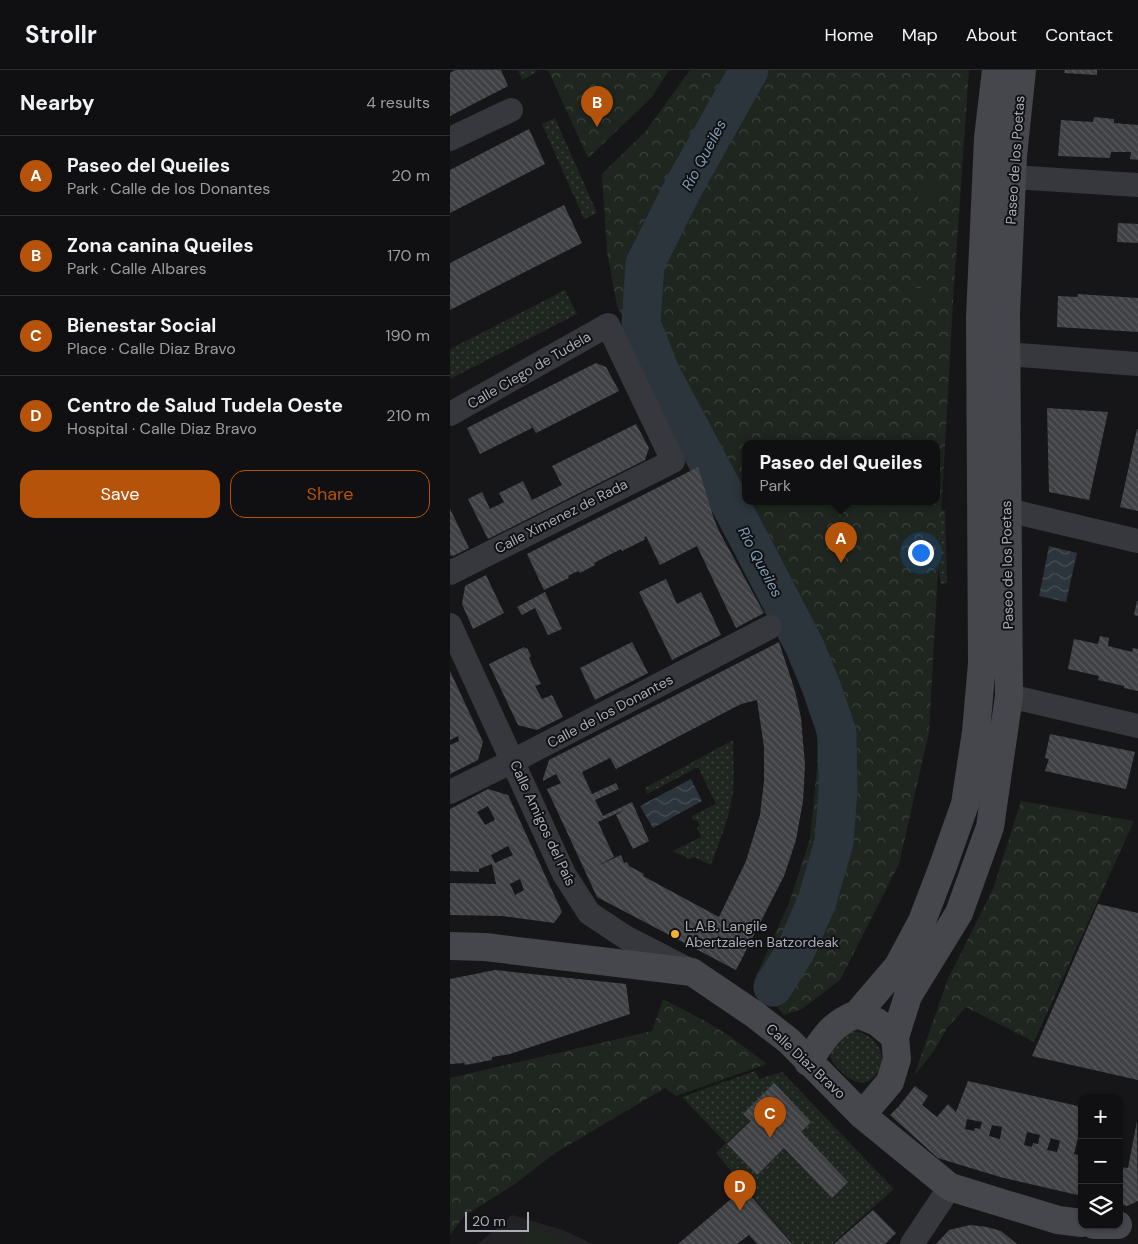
<!DOCTYPE html>
<meta charset="utf-8">
<style>
:root{--surface:#101012;--page:#19191b;--text:#f1f3f6;--muted:#9c9d9f;--line:#303032;--accent:#b45309}
body{margin:0;font-family:"DM Sans",sans-serif;background:var(--page);color:var(--text)}
.controls{position:absolute;right:15px;bottom:15px;display:grid;overflow:hidden;border-radius:10px;box-shadow:0 1px 4px #0004}
.controls button{width:45px;height:45px;display:grid;place-items:center;padding:0;border:0;border-bottom:1px solid var(--line);background:var(--surface);color:var(--text);font:25px sans-serif}
.scale{position:absolute;left:15px;bottom:12px;width:64px;box-sizing:border-box;padding-left:5px;border:2px solid #a8adb8;border-top:0;font-size:14px;line-height:18px;white-space:nowrap;color:#a8adb8;-webkit-text-stroke:4px #111113;paint-order:stroke}
.you{position:absolute;left:470px;top:482px;width:18px;height:18px;margin:-12px;border:4px solid #fff;border-radius:50%;background:#1a73e8;box-shadow:0 0 0 8px #1a73e833}
.badge{display:grid;place-items:center;width:32px;height:32px;border-radius:50%;background:var(--accent);color:#fff;font-size:16px;font-weight:700}
.pin{position:absolute;translate:-50% -41px;filter:drop-shadow(0 1px 2px #0008)}
.pin::after{content:'';position:absolute;top:26px;width:18px;height:15px;background:inherit;clip-path:polygon(0 0,100% 0,50% 100%)}
.popup{position:absolute;left:292px;top:370px;width:198px;height:65px;box-sizing:border-box;display:grid;place-content:center;border-radius:10px;background:var(--surface);filter:drop-shadow(0 1px 4px #0005);font-size:16px;white-space:nowrap;color:var(--muted)}
.popup b{font-size:19px;color:var(--text)}
.popup::after{content:'';position:absolute;left:50%;top:100%;margin-left:-10px;border:10px solid transparent;border-top-color:var(--surface)}
.list{margin:0;padding:0;list-style:none}
h2{display:flex;justify-content:space-between;align-items:center;height:65px;margin:0;padding:0 20px;font-size:21px}
h2 small{font-size:16px;font-weight:400;color:var(--muted)}
.list li{display:grid;grid-template-columns:32px 1fr auto;gap:15px;align-items:center;box-sizing:border-box;height:80px;padding:0 20px;border-top:1px solid var(--line)}
.list b{display:block;font-size:19px;white-space:nowrap}
.list p{margin:0;font-size:16px;white-space:nowrap;color:var(--muted)}
.list em{font-size:16px;font-style:normal;color:var(--muted)}
.actions{display:flex;gap:10px;padding:15px 20px}
.actions a{flex:1;padding:11px 0;border:1px solid var(--accent);border-radius:15px;text-align:center;font-size:18px;color:var(--accent)}
.actions .main{background:var(--accent);color:#fff}
.icon{flex:none;width:28px;height:28px;fill:none;stroke:currentColor;stroke-width:2;stroke-linecap:round;stroke-linejoin:round}
.map{position:relative;flex:none;width:688px;height:1174px;overflow:hidden}
header{display:flex;align-items:center;gap:30px;box-sizing:border-box;height:70px;padding:0 25px;background:var(--surface);border-bottom:1px solid var(--line)}
header strong{font-size:24px}
nav{display:flex;gap:28px;margin-inline-start:auto;font-size:18px}
main{display:flex}
aside{flex:1;background:var(--surface)}
.map>svg:first-child{display:block}
.built{fill:#222225}
.grass{fill:url(#grass-dots)}
.park{fill:url(#park-crowns);fill-rule:evenodd}
.pitch{fill:#1e261f}
.water{fill:url(#water-waves)}
.lines{fill:none;stroke-linecap:round;stroke-linejoin:round}
.river{stroke:#2c353c;stroke-width:39}
.building{fill:url(#building-back-hatch);fill-rule:evenodd}
.street{stroke:#37383d;stroke-width:24}
.secondary{stroke:#45474d;stroke-width:28}
.poi-dot{fill:#f2b134;stroke:#111113;stroke-width:2}
.labels{text-anchor:middle;stroke-width:4;stroke-linejoin:round;paint-order:stroke}
.street-label{font-size:14px;fill:#a8adb8;stroke:#111113}
.poi-label{font-size:14px;fill:#a8adb8;stroke:#111113;text-anchor:start}
.water-label{font-size:15px;font-style:italic;fill:#7f9bb3;stroke:#111113}
</style>
<header>
<strong>Strollr</strong>
<nav><a>Home</a><a>Map</a><a>About</a><a>Contact</a></nav>
</header>
<main>
<aside>
<h2>Nearby<small>4 results</small></h2>
<ul class="list">
<li><span class="badge">A</span><div><b>Paseo del Queiles</b><p>Park · Calle de los Donantes</p></div><em>20 m</em></li>
<li><span class="badge">B</span><div><b>Zona canina Queiles</b><p>Park · Calle Albares</p></div><em>170 m</em></li>
<li><span class="badge">C</span><div><b>Bienestar Social</b><p>Place · Calle Diaz Bravo</p></div><em>190 m</em></li>
<li><span class="badge">D</span><div><b>Centro de Salud Tudela Oeste</b><p>Hospital · Calle Diaz Bravo</p></div><em>210 m</em></li>
</ul>
<div class="actions"><a class="main">Save</a><a>Share</a></div>
</aside>
<div class="map">
<svg width="688" height="1174" viewBox="0 0 688 1174">
<defs>
<pattern id="grass-dots" width="8" height="8" patternUnits="userSpaceOnUse" patternTransform="scale(1.25)"><rect width="8" height="8" fill="#1e261f"/><path d="M2 2h.1M6 6h.1" fill="none" stroke="#3c433d" stroke-width="1.8" stroke-linecap="round"/></pattern>
<pattern id="park-crowns" width="20" height="18" patternUnits="userSpaceOnUse" patternTransform="scale(1.25)"><rect width="20" height="18" fill="#1e261f"/><path d="M2 6a3 3 0 1 1 6 0M12 15a3 3 0 1 1 6 0" fill="none" stroke="#3c433d"/></pattern>
<pattern id="water-waves" width="16" height="10" patternUnits="userSpaceOnUse" patternTransform="scale(1.25)"><rect width="16" height="10" fill="#2c353c"/><path d="M0 5q4-4 8 0t8 0" fill="none" stroke="#485056"/></pattern>
<pattern id="building-back-hatch" width="6" height="6" patternUnits="userSpaceOnUse" patternTransform="scale(1.25)"><rect width="6" height="6" fill="#404145"/><path d="M-1 5l2 2M0 0l6 6M5-1l2 2" fill="none" stroke="#595a5e"/></pattern>
</defs>
<rect width="100%" height="100%" fill="#161618"/>
<!-- built -->
<path class="built" d="M62,1145L113,1160L143,1174H28Z"/>
<!-- grass -->
<path class="grass" d="M68,0H86L87,2L72,10Z
M105,48L147,143L134,149L92,54Z
M115,220L127,244L0,309V279Z
M495,440L497,513L491,514L479,443Z
M283,670C283,689 285,709 282,728C278,751 269,773 261,795L244,787L240,789L223,781L251,767L247,758L250,756L247,750H243L242,746L266,734L248,697L197,724L195,718Z
M407,961C424,967 431,975 433,993C424,1012 412,1020 394,1004C388,998 383,994 380,986C385,969 389,965 407,961Z
M305,1001L309,1009L332,1002L444,1119L382,1174H343L266,1083L276,1073L232,1027Z"/>
<!-- park -->
<path class="park" d="M98,0H219L202,27L138,88Z
M240,0H519L504,215L479,662L449,794L390,910L352,939L334,945L304,911L339,833L360,769L367,697V668L364,636L342,575L332,555L318,539L269,447L250,390L167,236L157,182L152,104L196,61ZM296,374H486V432H296Z
M571,731L684,751L584,972L516,937L497,958L484,981L464,1006L497,911L543,819Z
M213,929L255,951L281,967L317,994L226,1026L215,1018L105,1083L65,1114L14,1146L0,1165V1008L202,961Z"/>
<!-- pitch -->
<path class="pitch" d="M468,113H488L487,132H468Z
M463,218H482V237H463Z
M81,1154L120,1174H71Z"/>
<!-- water -->
<path class="water" d="M599,476L627,483L616,532L589,526Z
M241,709L252,731L203,758L190,736Z"/>
<g class="lines">
<!-- river -->
<path class="river" d="M299,0L233,118L195,194L191,253L211,304L301,473L355,577L371,616L387,663L388,721L384,772L367,831L346,880L323,917"/>
</g>
<!-- building -->
<path class="building" d="M5,0H51L58,16L0,46V3Z
M615,0H647V5L614,3Z
M644,47L664,49V53L688,55V90L680,89L681,82H661L660,88L608,86L611,50L643,52Z
M79,59L95,94L0,143V100Z
M114,135L132,173L0,240V193Z
M668,153L688,154V173L667,172Z
M628,224L688,228V262L607,257L608,226L627,227Z
M146,293L156,297L169,321L86,363L79,351L82,358L30,384L17,358Z
M597,338L658,342L639,430L599,422Z
M186,354L199,378L195,390L38,469L18,429L32,422L40,439L54,432L49,423L73,411L82,430L112,415L102,396Z
M687,359H688V441L670,437Z
M248,397L264,449L270,463L314,543L286,558L247,476L210,495L196,466L194,468L196,469L172,481L171,479L144,493L145,495L130,503L128,501L118,506L119,508L94,520L77,484Z
M0,439L19,478L3,486L0,485Z
M36,505L54,543L23,559L12,534L15,516Z
M216,509L227,534L251,522L271,565L222,590L189,522Z
M95,522L112,559L98,565L85,538L72,545L67,537Z
M687,531H688V546L684,545Z
M650,566L659,568L658,576L682,582L683,578L688,579V621L674,618V616L648,610L649,606L618,599L624,569L648,574Z
M182,572L198,603L145,630L130,598Z
M329,572L345,621L351,648L355,695L353,731L346,770L334,806L286,900L147,827L97,719L111,713L106,704L93,711V709L99,690ZM307,630L314,677V711L310,745L296,791L269,847L193,806L194,804L179,796L177,792L174,793L171,785L147,796L164,787L148,752L174,740L166,745L183,779L199,771L182,732L153,746L145,730L169,719L166,713L142,724L132,702L160,688L166,699L291,634Z
M74,577L75,579L77,578L81,586L79,588L91,614L85,616L92,629L102,625L113,647L87,660L68,655L39,594Z
M0,601L33,672L28,690L0,704V675L9,671L8,666L0,670Z
M600,664L685,682L676,719L595,701L599,689L595,688Z
M38,719L58,725L112,842L104,853L52,846L0,845V813L46,814L42,794L29,799V802L0,801V739ZM38,736L45,750L35,755L27,742ZM58,776L63,785L45,793L41,785ZM70,809L74,820L65,825L60,814Z
M648,834L688,843V1010L582,986Z
M45,900L176,914L180,944L60,984L42,987V990L15,995L14,993L0,994V909Z
M518,1011L632,1037V1051L624,1084L632,1086V1126L550,1107L488,1088L440,1045L449,1036L465,1016L478,1026L472,1035L487,1047L498,1034L506,1042ZM517,1049L532,1052L530,1059L525,1058L524,1061L515,1059ZM542,1055L552,1057L550,1069L539,1066ZM577,1062L590,1065L588,1074L583,1073L582,1077L574,1075ZM601,1068L610,1071L607,1082L597,1080Z
M324,1013L361,1052L351,1062L398,1112L382,1128L334,1078L307,1105L277,1074L301,1051L293,1044Z
M687,1051L688,1131L677,1136L669,1134V1103L671,1097L678,1098Z
M294,1118L342,1174H307L299,1165L287,1174H228Z
M423,1140L446,1163L435,1174H384Z
M520,1155L537,1157L551,1161L567,1174H486L499,1160Z"/>
<g class="lines">
<!-- street -->
<path class="street" d="M0,69L61,40
M562,107L688,115
M556,284L688,294
M0,344L158,255L223,391L0,503
M557,440L688,471
M0,555L114,804L139,843L175,867L237,899
M559,626L688,656
M0,722L63,691L320,557
M462,1174L500,1117"/>
<!-- secondary -->
<path class="secondary" d="M0,876L35,877L242,902L304,944L339,971L412,1045L500,1117L608,1150L632,1153
M407,944L448,896L472,851L492,799L515,734L526,662L532,593L530,247L538,68L546,0
M445,967L458,926L509,843L540,757L559,626L556,244L563,86L572,0
M358,992C374,968 380,955 407,944L427,952L445,967L447,989L440,1012L412,1045
M644,1155H668"/>
</g>
<!-- markers -->
<circle class="poi-dot" cx="225" cy="864" r="5"/>
<g class="labels">
<!-- street labels -->
<g class="street-label">
<text transform="translate(565 90) rotate(-86)" y="5">Paseo de los Poetas</text>
<text transform="translate(79 300) rotate(-30)" y="5">Calle Ciego de Tudela</text>
<text transform="translate(111 446) rotate(-27)" y="5">Calle Ximenez de Rada</text>
<text transform="translate(557 495) rotate(-91)" y="5">Paseo de los Poetas</text>
<text transform="translate(160 641) rotate(-28)" y="5">Calle de los Donantes</text>
<text transform="translate(93 753) rotate(65)" y="5">Calle Amigos del País</text>
<text transform="translate(356 991) rotate(43)" y="5">Calle Diaz Bravo</text>
</g>
<!-- poi labels -->
<g class="poi-label">
<text x="235" y="861">L.A.B. Langile<tspan x="235" dy="16">Abertzaleen Batzordeak</tspan></text>
</g>
<!-- water labels -->
<g class="water-label">
<text transform="translate(254 85) rotate(-62)" y="5">Río Queiles</text>
<text transform="translate(310 492) rotate(62)" y="5">Río Queiles</text>
</g>
</g>
</svg>
<div class="controls">
<button>+</button>
<button>−</button>
<button><svg class="icon" aria-label="layers" viewBox="0 0 24 24"><path d="M12 4l9 5-9 5-9-5zM3 14l9 5 9-5"/></svg></button>
</div>
<div class="scale">20 m</div>
<div class="you"></div>
<div class="pin badge" style="left:391px;top:493px">A</div>
<div class="popup"><b>Paseo del Queiles</b>Park</div>
<div class="pin badge" style="left:147px;top:57px">B</div>
<div class="pin badge" style="left:320px;top:1068px">C</div>
<div class="pin badge" style="left:290px;top:1141px">D</div>
</div>
</main>
